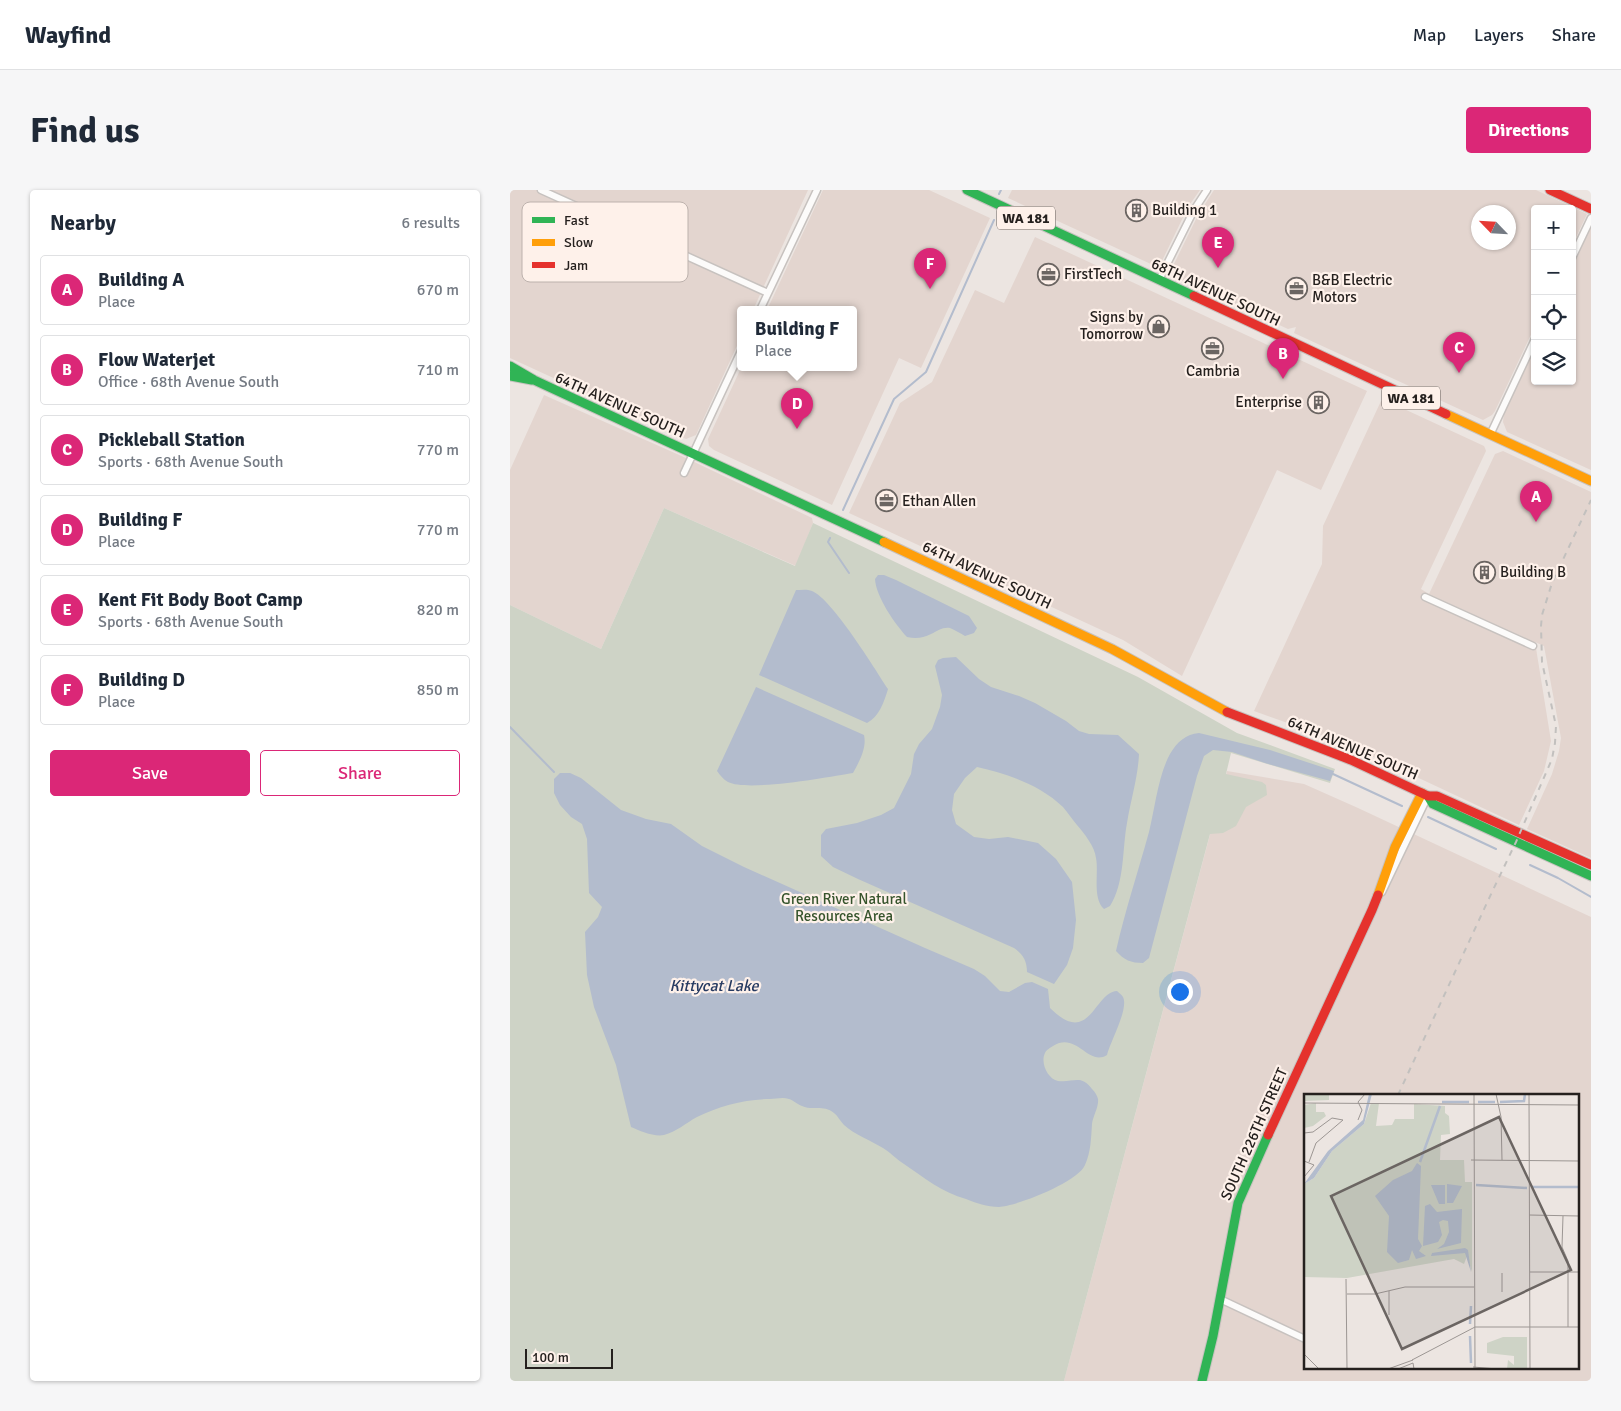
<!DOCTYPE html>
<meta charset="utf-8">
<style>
:root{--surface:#fff;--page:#f6f6f7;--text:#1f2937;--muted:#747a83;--line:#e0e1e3;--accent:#db2777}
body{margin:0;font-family:Signika,sans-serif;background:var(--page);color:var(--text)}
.controls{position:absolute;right:15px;top:15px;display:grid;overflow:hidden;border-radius:5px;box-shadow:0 1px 4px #0004}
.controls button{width:45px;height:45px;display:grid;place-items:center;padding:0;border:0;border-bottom:1px solid var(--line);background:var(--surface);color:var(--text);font:25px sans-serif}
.compass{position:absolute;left:961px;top:15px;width:45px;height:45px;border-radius:50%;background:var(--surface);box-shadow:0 1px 4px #0004;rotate:295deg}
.scale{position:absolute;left:15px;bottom:12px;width:88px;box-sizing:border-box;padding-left:5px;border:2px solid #25201e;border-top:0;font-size:14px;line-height:18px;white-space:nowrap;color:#25201e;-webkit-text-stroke:4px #fef1ea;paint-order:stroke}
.you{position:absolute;left:669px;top:801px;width:18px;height:18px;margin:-12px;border:4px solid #fff;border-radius:50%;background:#1a73e8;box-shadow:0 0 0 8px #1a73e833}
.badge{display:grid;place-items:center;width:32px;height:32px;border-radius:50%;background:var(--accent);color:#fff;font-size:16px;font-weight:700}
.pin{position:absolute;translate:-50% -41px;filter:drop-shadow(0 1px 2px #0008)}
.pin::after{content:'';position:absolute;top:26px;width:18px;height:15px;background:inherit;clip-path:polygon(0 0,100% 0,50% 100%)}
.popup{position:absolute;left:227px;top:116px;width:120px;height:65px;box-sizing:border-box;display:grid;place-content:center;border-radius:5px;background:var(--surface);filter:drop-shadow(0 1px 4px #0005);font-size:16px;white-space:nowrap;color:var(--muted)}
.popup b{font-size:19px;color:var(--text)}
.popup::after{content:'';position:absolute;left:50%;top:100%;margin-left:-10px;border:10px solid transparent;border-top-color:var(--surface)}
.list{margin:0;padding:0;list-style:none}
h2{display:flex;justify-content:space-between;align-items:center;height:65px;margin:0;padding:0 20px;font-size:21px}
h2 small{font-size:16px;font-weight:400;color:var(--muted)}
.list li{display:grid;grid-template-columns:32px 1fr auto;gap:15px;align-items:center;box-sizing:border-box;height:70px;margin:0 10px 10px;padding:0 10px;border:1px solid var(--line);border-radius:5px}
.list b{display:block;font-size:19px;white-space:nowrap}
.list p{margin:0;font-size:16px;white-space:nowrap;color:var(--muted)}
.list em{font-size:16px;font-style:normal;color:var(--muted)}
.actions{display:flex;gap:10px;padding:15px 20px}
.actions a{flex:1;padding:11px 0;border:1px solid var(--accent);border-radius:5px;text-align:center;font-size:18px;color:var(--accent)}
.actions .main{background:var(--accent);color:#fff}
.icon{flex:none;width:28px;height:28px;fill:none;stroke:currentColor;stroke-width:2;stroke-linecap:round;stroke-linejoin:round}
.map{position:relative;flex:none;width:1081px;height:1191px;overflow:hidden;border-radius:5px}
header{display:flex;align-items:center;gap:30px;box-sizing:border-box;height:70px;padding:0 25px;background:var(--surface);border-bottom:1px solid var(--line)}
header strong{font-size:24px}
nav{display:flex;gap:28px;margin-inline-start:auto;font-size:18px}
.intro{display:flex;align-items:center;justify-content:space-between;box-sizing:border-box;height:120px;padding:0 30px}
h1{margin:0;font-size:35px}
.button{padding:12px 22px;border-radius:5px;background:var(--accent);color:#fff;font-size:18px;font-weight:700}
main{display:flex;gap:30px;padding:0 30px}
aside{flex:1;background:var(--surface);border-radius:5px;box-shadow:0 1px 4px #0004}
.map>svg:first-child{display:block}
.built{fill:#e3d5cf;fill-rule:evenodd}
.green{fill:#ced3c6}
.water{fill:#b3bccd}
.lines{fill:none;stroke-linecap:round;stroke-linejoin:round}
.stream{stroke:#b3bccd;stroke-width:2}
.street-casing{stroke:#c7c2bf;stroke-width:9}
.fast-casing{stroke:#c7c2bf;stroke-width:11}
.slow-casing{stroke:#c7c2bf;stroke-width:11}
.jam-casing{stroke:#c7c2bf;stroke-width:11}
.street{stroke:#fcfbfa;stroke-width:6}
.fast{stroke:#30b455;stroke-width:9}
.slow{stroke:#ff9f0a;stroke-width:9}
.jam{stroke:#e5322d;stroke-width:9}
.rail{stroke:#c2c0be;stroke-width:2;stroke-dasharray:6 6;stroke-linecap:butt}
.labels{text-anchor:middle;stroke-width:4.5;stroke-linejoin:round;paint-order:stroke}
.shield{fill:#fef1ea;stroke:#665f5b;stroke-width:1}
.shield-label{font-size:14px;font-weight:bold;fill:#25201e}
.poi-label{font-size:15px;fill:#25201e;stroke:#fef1ea;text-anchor:start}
.street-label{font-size:15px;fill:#25201e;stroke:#fef1ea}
.park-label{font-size:15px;fill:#36542c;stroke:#fef1ea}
.water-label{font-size:16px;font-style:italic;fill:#263a61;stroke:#fef1ea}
.inset-river{fill:none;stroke:#b3bccd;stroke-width:2.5}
.inset-road{fill:none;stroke:#9c9693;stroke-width:1}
.view{fill:#6b6562;fill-opacity:0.15;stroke:#6b6562;stroke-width:2.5}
.inset-edge{fill:none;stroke:#25201e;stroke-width:2.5}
.key{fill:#fef1ea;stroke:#bdb2ad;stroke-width:1}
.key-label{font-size:14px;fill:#25201e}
</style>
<header>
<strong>Wayfind</strong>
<nav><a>Map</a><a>Layers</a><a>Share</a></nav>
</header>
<div class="intro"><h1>Find us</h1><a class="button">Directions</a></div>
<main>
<aside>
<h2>Nearby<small>6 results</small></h2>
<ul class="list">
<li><span class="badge">A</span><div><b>Building A</b><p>Place</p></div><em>670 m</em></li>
<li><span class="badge">B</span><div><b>Flow Waterjet</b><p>Office · 68th Avenue South</p></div><em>710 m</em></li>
<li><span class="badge">C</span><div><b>Pickleball Station</b><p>Sports · 68th Avenue South</p></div><em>770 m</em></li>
<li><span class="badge">D</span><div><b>Building F</b><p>Place</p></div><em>770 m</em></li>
<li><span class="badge">E</span><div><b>Kent Fit Body Boot Camp</b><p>Sports · 68th Avenue South</p></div><em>820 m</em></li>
<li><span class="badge">F</span><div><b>Building D</b><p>Place</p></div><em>850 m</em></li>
</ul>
<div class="actions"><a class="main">Save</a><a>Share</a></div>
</aside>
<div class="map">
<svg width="1081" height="1191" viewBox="0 0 1081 1191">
<rect width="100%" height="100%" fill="#ece5e1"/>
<!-- built -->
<path class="built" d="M0,0H298L243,120H231V147L186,245L176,249L0,168Z
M313,0H419L480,28L411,178L389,168L322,315L204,260L199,256L198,249L231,178H343V120H257Z
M502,0H690L678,17L652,71L643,75L498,8Z
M704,0H1026L1077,24L1062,56V19H1025V136L985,221L982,225L973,230L784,143L786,137L778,139L669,89L664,80V74L688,25ZM968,22H998V52H968Z
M1081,35V280L997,242L993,232L994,222L1025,155V191H1062V75Z
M525,47L857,201L811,300L767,280L672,486L613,450L339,323L390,213L422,192L465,100L494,113Z
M34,205L176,268L302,328L303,333L286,376L154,318L91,459L0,415V280Z
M871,211L880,215L892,218L974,256L975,258L976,261L911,399L919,404L985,264L993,261L1081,302V668L1017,639L1042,584L1049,561L1051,548L1034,456L1025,452L1041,551L1034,581L1009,635L834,553L744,521L812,374L813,336Z
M717,581L794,594L848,618L1081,727V1191H554ZM795,905H1067V1177H795Z"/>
<!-- green -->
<path class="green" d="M154,318L285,376L303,333L628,487L727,543L825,579L820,593L721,563L716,584L752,592L756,595L757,605L736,617L726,636L713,643L700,644L554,1191H0V415L91,459Z"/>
<!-- water -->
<path class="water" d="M368,385H374L386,390L459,426L467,438L464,443L455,446C450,443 445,440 440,438C432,437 428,441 421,444C413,448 406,449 397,447C385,434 366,407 365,389Z
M286,400C291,400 297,399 302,401C322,409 365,479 378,499C374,512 369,527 357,533L249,485Z
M446,467L469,489L481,497L509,506L525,513L556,531L569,541L579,544L608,545L629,564C628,587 621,609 617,633C612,660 615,692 600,716L594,719C582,708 589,683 586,668C585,657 574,643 567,635C562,629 558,623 553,617C530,595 498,584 467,577L455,588L444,604L442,620L446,634L464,647L479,649L498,647L528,653L546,669L562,692L566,730L563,758L557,775L544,794L517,782C517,771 513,764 504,758L348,689L323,677L311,666V645L316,639L347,633L371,625L384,618L401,584L404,564L409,554L422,539L430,517L432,505L425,476L428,470L433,468Z
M246,497L354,545C357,558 349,572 343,583C319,587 238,602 218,592C214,590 210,585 207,581Z
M689,543L760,560L824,581L820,591L755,573L722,562L703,560L694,566L687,586L639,768L633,773C621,773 614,770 606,761C615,721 628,682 639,642C645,618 648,586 660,564C667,552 676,544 689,543Z
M50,583H60L71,588L111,620L136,629L161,634L192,656L234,677L415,758L464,779L475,786L490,801L499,802L515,793L522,792L538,799L540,818C580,858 584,802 607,801C609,803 612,805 613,807C619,819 600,852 597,865C578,877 567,841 543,856C540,858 536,860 535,863C530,873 538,889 548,891C563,893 571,884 582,899C585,902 587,905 588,909C589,917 583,926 582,934C581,948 581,962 575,975C568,992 507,1016 489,1017C477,1017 466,1013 456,1009C433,1003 413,987 394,974C386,969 380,962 373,958C360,950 345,945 334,935C330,931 328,926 324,923C313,914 302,921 292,916C287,914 283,910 279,909C273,907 266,909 260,909C235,909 209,916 187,927C176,933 166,942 154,945C144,947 130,941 121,937L106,875L84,817L77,785L75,742L88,727L92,717L79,703L77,649L72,634L61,627L50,615L44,603V589Z"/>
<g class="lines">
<!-- stream -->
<path class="stream" d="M489,4L491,0
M333,320L384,209L416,182L484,30
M320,348L318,352L339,383
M0,537L44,582
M823,584L892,616
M918,627L986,659
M1020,675L1048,688L1081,707"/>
<defs>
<path id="street" d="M31,0L258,103
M1062,68L1081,28
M649,90L684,20L697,0
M250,120L307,0
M980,245L1025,149
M174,283L231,161
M915,407L1023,456
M872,702L918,606
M710,1109L795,1149"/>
<path id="fast" d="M457,0L684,106
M0,176L24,190L374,352
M0,186L22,190
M918,606L923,614L1081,686
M692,1191L703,1146L728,1013L758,945"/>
<path id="slow" d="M936,224L1081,291
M374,352L602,459L717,522
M868,705L885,657L912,603"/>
<path id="jam" d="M1040,0L1081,19
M684,106L936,224
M717,522L841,570L918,606H927L1081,675
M758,945L862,720L868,705"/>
</defs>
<!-- street casing -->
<use href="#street" class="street-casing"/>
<!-- fast casing -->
<use href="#fast" class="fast-casing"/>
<!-- slow casing -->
<use href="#slow" class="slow-casing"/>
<!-- jam casing -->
<use href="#jam" class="jam-casing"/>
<!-- street -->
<use href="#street" class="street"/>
<!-- fast -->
<use href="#fast" class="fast"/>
<!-- slow -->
<use href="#slow" class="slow"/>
<!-- jam -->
<use href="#jam" class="jam"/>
<!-- rail -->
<path class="rail" d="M888,905L982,702L1006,652L1042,569L1045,553L1046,536L1032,472L1031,436L1032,425L1042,393L1081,310"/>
</g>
<!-- icons -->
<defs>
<symbol id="building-ring" viewBox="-11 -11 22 22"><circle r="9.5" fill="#fef1ea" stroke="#6b6562" stroke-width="1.5"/><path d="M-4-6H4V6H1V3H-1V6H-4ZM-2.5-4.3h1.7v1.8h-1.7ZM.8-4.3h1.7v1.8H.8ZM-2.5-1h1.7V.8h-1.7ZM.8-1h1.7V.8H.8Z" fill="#6b6562"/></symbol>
<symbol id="office-ring" viewBox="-11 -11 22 22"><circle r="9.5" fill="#fef1ea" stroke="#6b6562" stroke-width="1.5"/><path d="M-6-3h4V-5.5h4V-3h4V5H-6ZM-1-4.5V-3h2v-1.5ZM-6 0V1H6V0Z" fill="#6b6562"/></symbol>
<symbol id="shop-ring" viewBox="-11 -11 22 22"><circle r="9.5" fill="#fef1ea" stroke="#6b6562" stroke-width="1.5"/><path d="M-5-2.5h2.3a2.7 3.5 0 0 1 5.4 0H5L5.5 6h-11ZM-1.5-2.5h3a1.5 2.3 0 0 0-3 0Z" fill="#6b6562"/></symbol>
</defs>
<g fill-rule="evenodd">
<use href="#building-ring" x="614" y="8" width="25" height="25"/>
<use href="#office-ring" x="526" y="72" width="25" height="25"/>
<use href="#office-ring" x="774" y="86" width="25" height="25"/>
<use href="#shop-ring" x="636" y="124" width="25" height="25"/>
<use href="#office-ring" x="690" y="146" width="25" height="25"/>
<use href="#building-ring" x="796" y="200" width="25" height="25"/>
<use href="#office-ring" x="364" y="298" width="25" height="25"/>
<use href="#building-ring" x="962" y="370" width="25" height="25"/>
</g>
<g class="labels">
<!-- shield labels -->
<g class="shield">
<rect x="487" y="16.5" width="58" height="23" rx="4"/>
<rect x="872" y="196.5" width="58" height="23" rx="4"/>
</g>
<g class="shield-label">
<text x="516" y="33">WA 181</text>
<text x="901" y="213">WA 181</text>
</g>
<!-- poi labels -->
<g class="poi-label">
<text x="642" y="25">Building 1</text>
<text x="554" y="89">FirstTech</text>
<text x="802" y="95">B&amp;B Electric<tspan x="802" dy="17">Motors</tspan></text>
<text x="633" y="132" text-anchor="end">Signs by<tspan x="633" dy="17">Tomorrow</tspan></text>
<text x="703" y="186" text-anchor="middle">Cambria</text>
<text x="792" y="217" text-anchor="end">Enterprise</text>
<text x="392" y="316">Ethan Allen</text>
<text x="990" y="387">Building B</text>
</g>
<!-- street labels -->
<g class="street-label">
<text transform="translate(706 102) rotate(25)" y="5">68TH AVENUE SOUTH</text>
<text transform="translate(110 215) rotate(24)" y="5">64TH AVENUE SOUTH</text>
<text transform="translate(477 385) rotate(25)" y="5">64TH AVENUE SOUTH</text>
<text transform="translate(843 558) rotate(23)" y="5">64TH AVENUE SOUTH</text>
<text transform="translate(744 944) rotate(-66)" y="5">SOUTH 226TH STREET</text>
</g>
<!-- park labels -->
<g class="park-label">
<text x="334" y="714">Green River Natural<tspan x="334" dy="17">Resources Area</tspan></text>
</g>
<!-- water labels -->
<g class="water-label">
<text x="204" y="801">Kittycat Lake</text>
</g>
</g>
<!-- overview -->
<g transform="translate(794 904)">
<rect width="275" height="275" fill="#ece5e1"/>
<path d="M0,0H25V6L0,7ZM12,9V18H20L22,22L9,32L0,34V11ZM67,9H75L72,32L88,31L91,25H110V10L141,12V19L145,22L146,40L137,41L136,66H160L161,88H168V178L163,162L160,170L150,165L43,184L0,183V90L10,84L28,57L60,30ZM199,243H223V275H203L204,266L210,271V262L183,259V249Z" fill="#ced3c6"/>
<path d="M65,0H68L60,30L28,57L10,84L0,90L24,57L59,26ZM113,69L117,72L114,145L118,152L115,157L122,162L112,165L108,156L105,166L94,169L83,158L85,122L71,102L89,86L108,77ZM143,90L158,92L149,109H143ZM127,91H141V110H135ZM126,110L133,118L158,115L157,149L133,155L140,150L145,138L144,127L139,126L135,128L138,141L134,148L119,152L121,112ZM161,154L164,156L167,178L161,159L127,162L128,159Z" fill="#b3bccd"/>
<path class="inset-river" d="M138,8H165M174,8H191M196,8L220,7L221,0M116,68L136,12M172,91L223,94M228,93H275M166,230L167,212M166,242L167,269"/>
<path class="inset-road" d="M170,0L171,275M192,0L197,23L198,66M225,0L226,275M0,9L275,11M54,26L58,16L54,8L61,0M0,39L9,38L28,24L39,26L12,49L5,68M167,66L275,67M0,67L10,71L0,83M225,121L275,122M259,122L258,153L264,167V233M226,178H275M198,179V198M42,185L43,275M43,200H71L101,193H170M85,221V197M0,260L15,275M108,266L171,233H275M169,273L193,275M84,275L109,266M94,275L109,269L110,275"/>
<path class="view" d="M195,23L267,176L98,255L27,102Z"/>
<rect width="275" height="275" class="inset-edge"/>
</g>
<!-- legend -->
<rect x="12" y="12" width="166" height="80" rx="8" class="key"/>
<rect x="22" y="27" width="23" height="6" fill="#30b455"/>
<rect x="22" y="49" width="23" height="7" fill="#ff9f0a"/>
<rect x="22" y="72" width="23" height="6" fill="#e5322d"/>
<g class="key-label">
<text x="54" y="35">Fast</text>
<text x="54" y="57">Slow</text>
<text x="54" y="80">Jam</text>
</g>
</svg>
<div class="controls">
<button>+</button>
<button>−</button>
<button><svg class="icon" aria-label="locate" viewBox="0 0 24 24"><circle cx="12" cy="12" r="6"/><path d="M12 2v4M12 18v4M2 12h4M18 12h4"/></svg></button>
<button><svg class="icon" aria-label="layers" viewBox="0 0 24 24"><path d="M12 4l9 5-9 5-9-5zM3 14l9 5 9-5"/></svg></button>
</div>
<svg class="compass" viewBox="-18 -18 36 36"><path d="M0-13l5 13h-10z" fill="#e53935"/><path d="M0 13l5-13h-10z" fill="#747a83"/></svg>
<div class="scale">100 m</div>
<div class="you"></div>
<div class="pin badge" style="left:1026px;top:332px">A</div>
<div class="pin badge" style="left:773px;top:189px">B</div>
<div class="pin badge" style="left:949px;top:183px">C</div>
<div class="pin badge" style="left:287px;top:239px">D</div>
<div class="popup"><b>Building F</b>Place</div>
<div class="pin badge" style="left:708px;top:78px">E</div>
<div class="pin badge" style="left:420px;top:99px">F</div>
</div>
</main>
